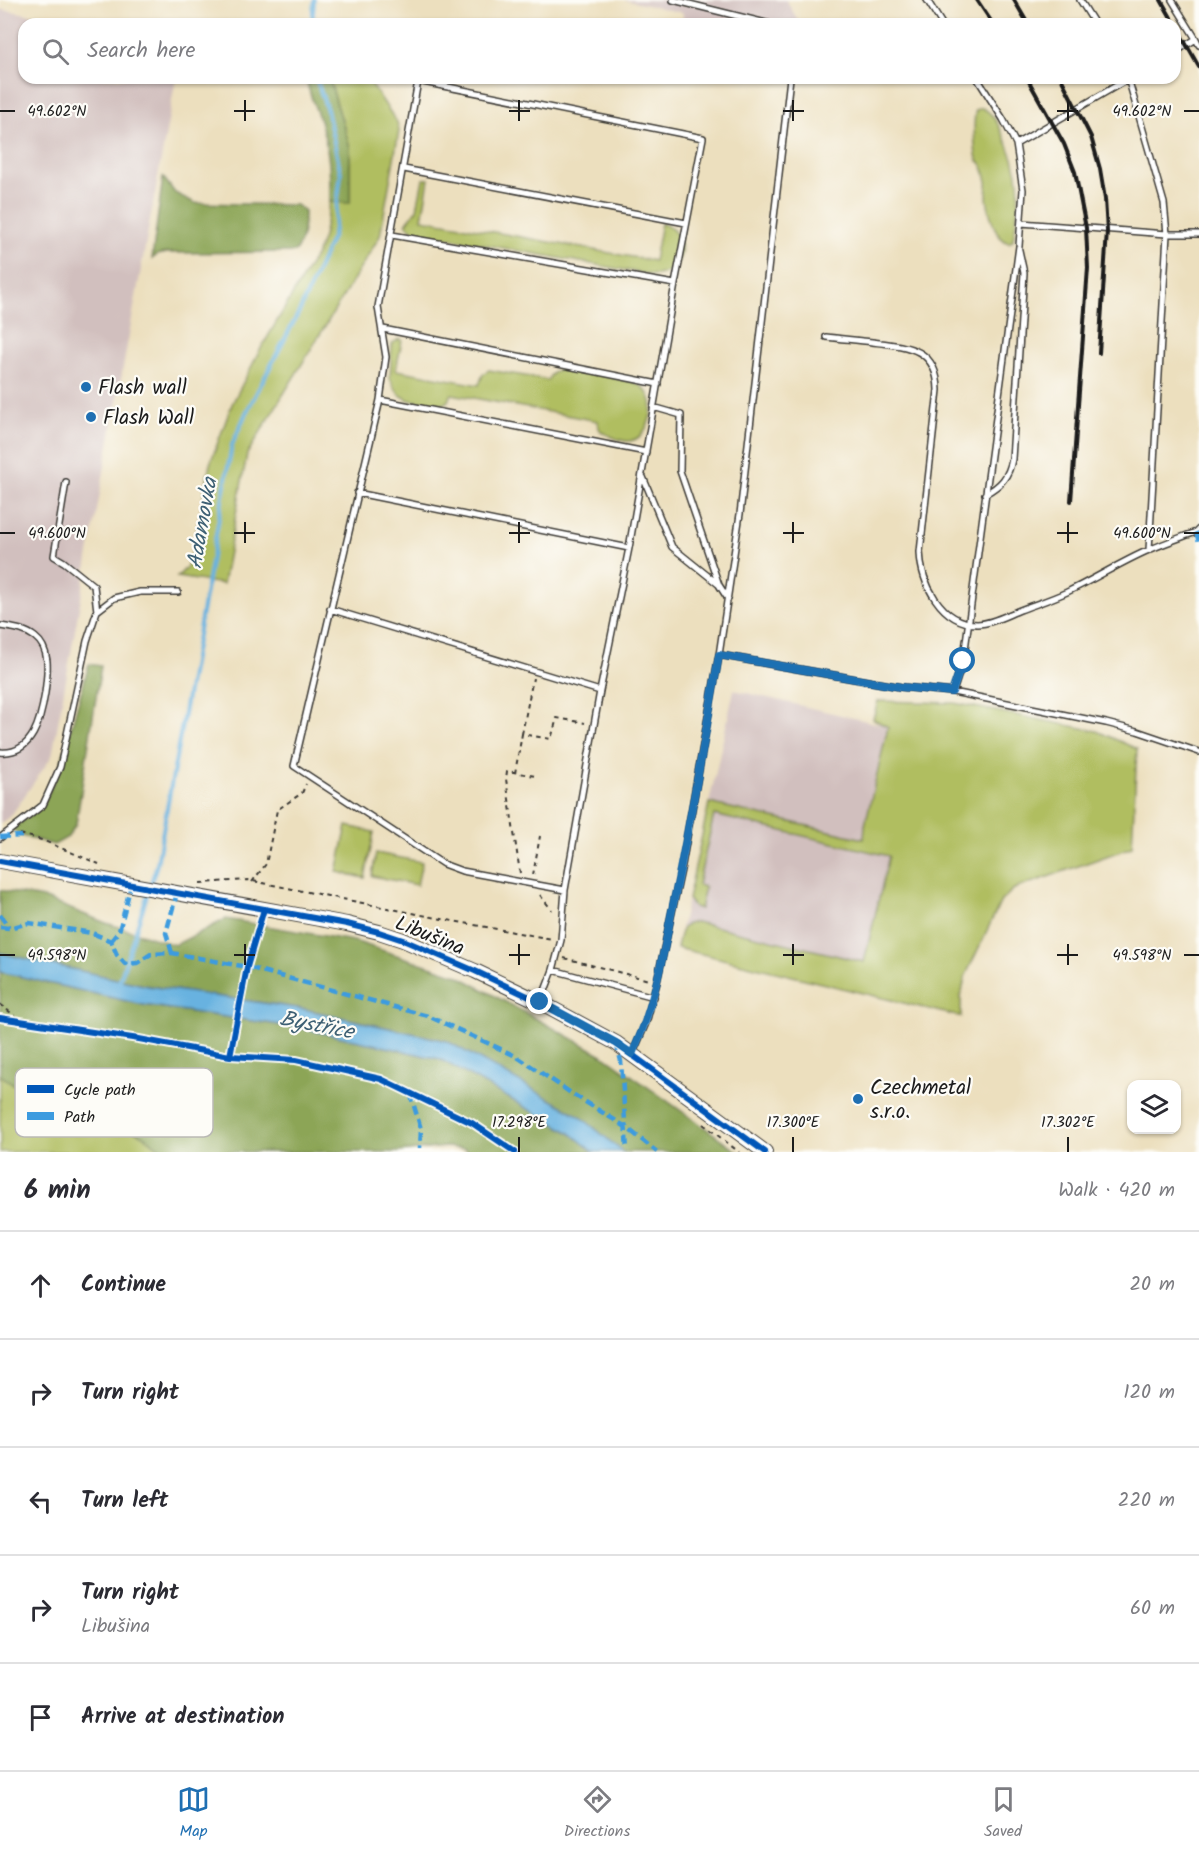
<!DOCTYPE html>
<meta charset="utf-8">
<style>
:root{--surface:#fff;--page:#f7f7f7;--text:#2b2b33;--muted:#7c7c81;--line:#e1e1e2;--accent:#1f6fb2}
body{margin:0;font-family:Kalam,sans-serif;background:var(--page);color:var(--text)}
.controls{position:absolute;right:18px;bottom:18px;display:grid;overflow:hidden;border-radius:12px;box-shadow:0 2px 4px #0004}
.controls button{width:54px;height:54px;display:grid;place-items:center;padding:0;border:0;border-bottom:2px solid var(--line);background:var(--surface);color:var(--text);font:30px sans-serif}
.stop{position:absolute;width:18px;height:18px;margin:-14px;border:4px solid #1f6fb2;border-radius:50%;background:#fff}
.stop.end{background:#1f6fb2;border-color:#fff;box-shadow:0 2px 6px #0008}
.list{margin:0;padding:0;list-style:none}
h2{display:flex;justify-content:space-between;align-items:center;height:78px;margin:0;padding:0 24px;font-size:26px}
h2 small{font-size:20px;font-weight:400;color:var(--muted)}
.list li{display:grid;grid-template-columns:39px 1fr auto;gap:18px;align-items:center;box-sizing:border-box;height:108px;padding:0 24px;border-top:2px solid var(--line)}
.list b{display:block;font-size:22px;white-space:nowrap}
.list p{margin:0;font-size:20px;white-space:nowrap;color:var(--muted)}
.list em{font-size:20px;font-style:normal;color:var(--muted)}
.icon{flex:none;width:33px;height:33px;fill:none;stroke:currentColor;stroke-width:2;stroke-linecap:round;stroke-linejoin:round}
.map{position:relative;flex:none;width:1199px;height:1152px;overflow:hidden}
.search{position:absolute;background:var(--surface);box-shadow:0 2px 4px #0004;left:18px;right:18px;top:18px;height:66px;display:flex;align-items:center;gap:15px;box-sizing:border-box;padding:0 21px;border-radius:18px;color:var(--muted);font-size:22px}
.sheet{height:618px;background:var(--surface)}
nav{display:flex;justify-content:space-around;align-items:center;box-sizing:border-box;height:84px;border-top:2px solid var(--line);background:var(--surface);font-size:16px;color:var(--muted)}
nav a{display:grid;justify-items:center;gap:3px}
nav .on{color:var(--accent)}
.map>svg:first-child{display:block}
.industrial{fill:#d1bfbe}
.green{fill:#b0be60;stroke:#666d3e;stroke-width:1.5}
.forest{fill:#8ca556;stroke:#546039;stroke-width:1.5}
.water{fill:#67b2e0;stroke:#42677e;stroke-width:1.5}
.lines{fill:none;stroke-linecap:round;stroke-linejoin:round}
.stream{stroke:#67b2e0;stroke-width:4}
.service-casing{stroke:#3b3934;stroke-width:8}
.tertiary-casing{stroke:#3b3934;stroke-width:16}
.path{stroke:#3b3934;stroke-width:2;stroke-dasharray:4.5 4.5;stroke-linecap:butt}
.service{stroke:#fff;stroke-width:5}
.tertiary{stroke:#fff;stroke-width:14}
.rail{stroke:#1c1c1c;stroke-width:4}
.quiet{stroke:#3c9bdf;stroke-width:4.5;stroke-dasharray:9 4.5;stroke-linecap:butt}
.cycleway-casing{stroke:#fdfcf7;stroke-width:10}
.cycleway{stroke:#0057b8;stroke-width:6}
.route{stroke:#1f6fb2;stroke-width:8}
.ticks{fill:none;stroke:#1c1c1c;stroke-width:2}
.poi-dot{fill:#1f6fb2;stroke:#fdfcf7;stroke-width:2}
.labels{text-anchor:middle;stroke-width:4.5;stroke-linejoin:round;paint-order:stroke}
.poi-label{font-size:21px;fill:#1c1c1c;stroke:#fdfcf7;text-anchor:start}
.street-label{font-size:21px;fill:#1c1c1c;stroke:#fdfcf7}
.water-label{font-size:22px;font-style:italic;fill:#3e6074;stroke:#fdfcf7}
.key{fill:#fdfcf7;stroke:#bab9b5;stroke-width:1.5}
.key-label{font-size:16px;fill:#1c1c1c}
.ticks-label{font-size:15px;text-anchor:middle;fill:#1c1c1c;stroke:#fdfcf7;stroke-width:4.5;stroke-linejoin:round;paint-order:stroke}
</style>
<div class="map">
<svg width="1199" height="1152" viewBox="0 0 1199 1152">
<rect width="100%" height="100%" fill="#fdfcf7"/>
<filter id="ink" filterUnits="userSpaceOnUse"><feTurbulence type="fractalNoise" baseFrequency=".0167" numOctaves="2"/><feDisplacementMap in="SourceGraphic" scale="12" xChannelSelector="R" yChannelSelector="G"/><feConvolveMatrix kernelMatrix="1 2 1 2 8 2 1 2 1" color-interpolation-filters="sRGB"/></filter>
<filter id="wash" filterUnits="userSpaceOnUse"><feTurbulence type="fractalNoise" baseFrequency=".008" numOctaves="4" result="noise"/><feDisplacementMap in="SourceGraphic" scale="24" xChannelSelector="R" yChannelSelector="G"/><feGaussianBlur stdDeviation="1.35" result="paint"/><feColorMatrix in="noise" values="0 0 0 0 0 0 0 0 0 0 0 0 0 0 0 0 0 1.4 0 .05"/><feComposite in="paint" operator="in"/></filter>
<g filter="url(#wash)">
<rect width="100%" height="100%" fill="#ecdfbe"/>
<!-- industrial -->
<path class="industrial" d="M624,0H786L800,24H682L683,13Z
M0,9L81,24H24V78H176L52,756L10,817L0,823Z
M734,690L888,726L865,825L864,840L709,803Z
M714,815L889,856L864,962L696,922L681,928L688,899L690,903L705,887L698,886Z"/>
<!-- green -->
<path class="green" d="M329,78H367L397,122L399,131L380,236L247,454L223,584L177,577L186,568L193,551L210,464L232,404L260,350L317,253L323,237L330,202H350V147Z
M982,108C992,112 998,123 1002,133C1023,172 1021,198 1013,240L1009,243C996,240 990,216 988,204C986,196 988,190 987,181C985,176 985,168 981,164C981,162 979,162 978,161C974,154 973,117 976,110Z
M423,179H429L422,219L654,261L661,223C693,234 685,276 652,275L415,232L406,224L417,209Z
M399,339L402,340L396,370L479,385L483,374L489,370L548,380C551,373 555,370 563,368L634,382C641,385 647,390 650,398C655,412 647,438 630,441C622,442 615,438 608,435C600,432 598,429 598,421L452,394L447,402L441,405L409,400L400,395L394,387L390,378L392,344Z
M878,701L954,703L1097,731L1137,749L1132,847L1014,889L1001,901L965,977L961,997V1017L677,948C680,934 680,923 696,922L864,962L889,856L714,815L698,885L705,887L700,909L694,907L688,899L709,803L864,839L865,825L888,727L873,719Z
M347,826L374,832L365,878L337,872Z
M376,853L422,862L417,885L372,876Z
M0,1075L27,1093L84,1106L115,1120L144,1136L165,1152H0Z"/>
<!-- forest -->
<path class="forest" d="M306,78H329L350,147V203L330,202C330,174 330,155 322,127C317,111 309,95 306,78Z
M163,177L175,193L195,203L296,205L304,210C304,226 304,238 295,252L167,253L157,255L152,259Z
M89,664L101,666L76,824L68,837L54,845L22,836L12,829L43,805L60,767Z
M0,890L43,898L106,923L175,945L226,919L354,941L457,975L604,1056L739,1152H623L580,1116L447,1041L304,1009L148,986L0,953Z
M0,972L144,1005L301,1028L440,1059L569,1132L594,1152H467L466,1149L446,1147L398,1152H165L144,1136L115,1120L84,1106L27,1093L0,1075Z"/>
<!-- water -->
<path class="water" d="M0,953L148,986L304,1009L447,1041L580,1116L623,1152H594L569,1132L440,1059L301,1028L144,1005L0,972Z"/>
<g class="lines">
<!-- stream -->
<path class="stream" d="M312,24L314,0
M119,983L157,864L232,445L246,413L301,308L333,235L341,174L327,110L316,78"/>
</g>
</g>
<g filter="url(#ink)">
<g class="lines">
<defs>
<path id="service" d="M673,0L770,24
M927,0L942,24
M1080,0L1095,24
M1172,0L1196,39
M1175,52L1196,39L1199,45
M977,78L1003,119L1016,144
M1128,78L1164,203L1167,234L1149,550
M404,169L686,223
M1021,223L1167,234H1199
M392,235L675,284
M383,329L658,384
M826,337C842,339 857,340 872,342C906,346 937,347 938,390L920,552C921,583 941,623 977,624C991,624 1007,615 1020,610C1036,604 1052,599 1067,592C1095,579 1121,562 1149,550C1164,543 1180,538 1196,532L1199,529
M380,400L646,452
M653,407L681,415L680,471L719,585L728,599
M643,477L672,547L718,584
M66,482L54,556L64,562L94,586L97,611
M357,493L629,548
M985,494C1000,486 1009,477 1012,459L1024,273L1019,250
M330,609L600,691
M0,626C12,628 25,629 35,637C52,650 47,675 45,693C41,719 33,755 0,752
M719,655L901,687L953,692L1106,723L1137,731L1199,752
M953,692L964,657L1019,246L1023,190L1016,144L1130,78
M0,838L43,805L60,767L87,641L97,611L114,598L140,592H178
M553,970L654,997
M541,1001L553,970L561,940L565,890L600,691L629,548L675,284L703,138L418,81L378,307L386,357L380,400L294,766L443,864L462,871L565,890
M633,1053L646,1023L657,982L682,865L719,655L740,514L790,78"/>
<path id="tertiary" d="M0,861L347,924L379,932L403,940L475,971L540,1002L616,1043L765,1152"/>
</defs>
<!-- service casing -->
<use href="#service" class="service-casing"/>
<!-- tertiary casing -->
<use href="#tertiary" class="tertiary-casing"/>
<!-- path -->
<path class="path" d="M522,734L533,678
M515,773L522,734L551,739L557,718L585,723
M20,834L42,840L99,864
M520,873L506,779L507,771L536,776
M533,875L540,836
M252,882L266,864L277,810L302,793L306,784
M200,883L248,880L442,919L552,939
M540,895L552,910
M564,958L649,980
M0,1004L21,1021
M230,1056L247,967L260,921
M703,1124L739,1152"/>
<!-- service -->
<use href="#service" class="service"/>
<!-- tertiary -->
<use href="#tertiary" class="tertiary"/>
<!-- rail -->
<path class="rail" d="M977,0L993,24
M1014,0L1028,24
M1161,0L1199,67
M1027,78L1064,144L1075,172L1086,228L1088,268L1071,501
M1061,78L1091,137L1100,169L1105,199L1107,231L1099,353"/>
<!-- quiet -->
<path class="quiet" d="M1196,532L1199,542
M0,837L22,836
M0,915L9,928
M0,927L9,928L29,923L92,933L111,941L117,955L125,964L137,963L151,954L172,953L247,967L428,1016L516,1056L571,1093L626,1127L657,1152
M111,941L119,931L131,885
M172,953L166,933L177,893
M616,1043L621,1061L627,1150
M410,1093L421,1129L420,1148"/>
<defs>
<path id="cycleway" d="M0,861L347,924L379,932L403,940L475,971L540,1002L616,1043L765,1152
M0,1018L139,1039L230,1056L296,1060L381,1079L472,1123L515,1152
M230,1056L247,967L264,909"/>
</defs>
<!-- cycleway casing -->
<use href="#cycleway" class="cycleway-casing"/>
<!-- cycleway -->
<use href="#cycleway" class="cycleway"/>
</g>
</g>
<g class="lines" filter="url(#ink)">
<!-- route -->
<path class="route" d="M540,1002L616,1043L632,1054C654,1007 663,956 673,905C690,822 705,738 719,655L901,687L952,692L963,661"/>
</g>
<!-- ticks -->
<path class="ticks" d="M245,100V121M519,100V121M793,100V121M1068,100V121M0,111H15M234,111H255M509,111H530M783,111H804M1057,111H1078M1184,111H1199M245,522V543M519,522V543M793,522V543M1068,522V543M0,533H15M234,533H255M509,533H530M783,533H804M1057,533H1078M1184,533H1199M245,944V965M519,944V965M793,944V965M1068,944V965M0,955H15M234,955H255M509,955H530M783,955H804M1057,955H1078M1184,955H1199M519,1137V1152M793,1137V1152M1068,1137V1152"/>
<!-- markers -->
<g class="poi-dot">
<circle cx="86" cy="387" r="6"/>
<circle cx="91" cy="417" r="6"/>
<circle cx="858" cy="1099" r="6"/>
</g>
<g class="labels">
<!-- poi labels -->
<g class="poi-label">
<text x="98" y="394">Flash wall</text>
<text x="103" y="424">Flash Wall</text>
<text x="870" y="1094">Czechmetal<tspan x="870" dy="24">s.r.o.</tspan></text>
</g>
<!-- street labels -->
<g class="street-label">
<text transform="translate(430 935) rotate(22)" y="7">Libušina</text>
</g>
<!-- water labels -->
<g class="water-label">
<text transform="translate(201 523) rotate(-80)" y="8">Adamovka</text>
<text transform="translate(317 1024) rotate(11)" y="8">Bystřice</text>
</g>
</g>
<!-- legend -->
<rect x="15" y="1068" width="198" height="69" rx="9" class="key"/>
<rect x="27" y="1085" width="27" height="8" fill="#0057b8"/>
<rect x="27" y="1112" width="27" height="8" fill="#3c9bdf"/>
<g class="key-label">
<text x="64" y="1095">Cycle path</text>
<text x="64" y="1122">Path</text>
</g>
<g class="ticks-label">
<text x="57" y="116">49.602°N</text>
<text x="1142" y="116">49.602°N</text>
<text x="57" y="538">49.600°N</text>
<text x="1142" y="538">49.600°N</text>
<text x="57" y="960">49.598°N</text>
<text x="1142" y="960">49.598°N</text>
<text x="519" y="1127">17.298°E</text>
<text x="793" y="1127">17.300°E</text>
<text x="1068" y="1127">17.302°E</text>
</g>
</svg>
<div class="controls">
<button><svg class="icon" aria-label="layers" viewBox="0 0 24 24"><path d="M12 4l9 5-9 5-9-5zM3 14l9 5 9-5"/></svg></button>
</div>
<div class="stop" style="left:963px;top:661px"></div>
<div class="stop end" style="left:540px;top:1002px"></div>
<div class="search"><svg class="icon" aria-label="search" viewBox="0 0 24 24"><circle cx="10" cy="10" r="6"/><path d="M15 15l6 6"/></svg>Search here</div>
</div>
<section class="sheet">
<h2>6 min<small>Walk · 420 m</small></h2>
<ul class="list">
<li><svg class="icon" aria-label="ahead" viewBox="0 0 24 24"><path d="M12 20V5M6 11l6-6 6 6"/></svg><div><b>Continue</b></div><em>20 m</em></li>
<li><svg class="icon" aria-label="right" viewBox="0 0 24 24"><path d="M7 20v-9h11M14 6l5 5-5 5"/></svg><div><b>Turn right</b></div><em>120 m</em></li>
<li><svg class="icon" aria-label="left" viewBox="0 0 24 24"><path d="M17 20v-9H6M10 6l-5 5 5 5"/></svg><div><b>Turn left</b></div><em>220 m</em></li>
<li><svg class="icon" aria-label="right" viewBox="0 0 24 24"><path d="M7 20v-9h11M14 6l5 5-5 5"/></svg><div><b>Turn right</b><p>Libušina</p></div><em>60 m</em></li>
<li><svg class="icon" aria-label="arrive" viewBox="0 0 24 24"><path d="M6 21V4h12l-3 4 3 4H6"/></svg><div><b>Arrive at destination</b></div></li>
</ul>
</section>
<nav>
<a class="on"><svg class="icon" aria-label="map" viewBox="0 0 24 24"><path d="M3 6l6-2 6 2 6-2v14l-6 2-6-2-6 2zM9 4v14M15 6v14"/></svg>Map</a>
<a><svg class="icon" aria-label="directions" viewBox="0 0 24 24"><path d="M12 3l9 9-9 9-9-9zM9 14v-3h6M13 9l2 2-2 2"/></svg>Directions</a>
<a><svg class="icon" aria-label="saved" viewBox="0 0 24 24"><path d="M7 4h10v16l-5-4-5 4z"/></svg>Saved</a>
</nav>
